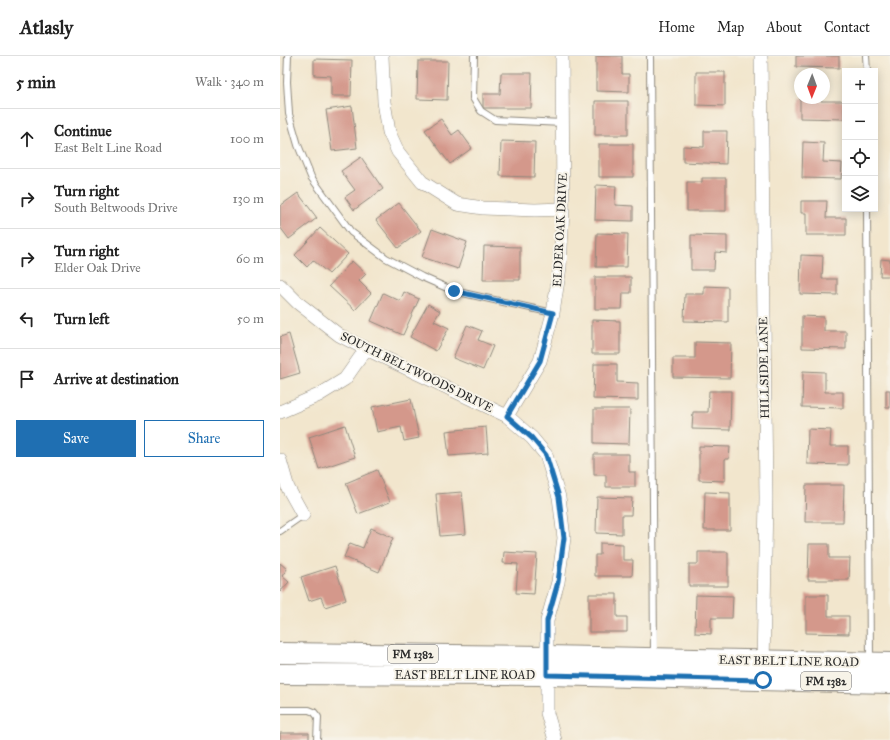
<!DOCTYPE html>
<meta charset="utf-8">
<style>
:root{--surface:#fff;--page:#f2f2f2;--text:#222;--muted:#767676;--line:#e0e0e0;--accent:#1f6fb2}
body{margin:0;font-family:"IM FELL Great Primer",serif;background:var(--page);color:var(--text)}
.controls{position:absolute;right:12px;top:12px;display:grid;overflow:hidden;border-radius:0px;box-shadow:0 2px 10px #0003}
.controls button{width:36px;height:36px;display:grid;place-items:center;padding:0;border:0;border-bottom:1px solid var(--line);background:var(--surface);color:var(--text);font:20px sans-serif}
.compass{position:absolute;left:514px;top:12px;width:36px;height:36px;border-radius:50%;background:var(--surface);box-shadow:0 2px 10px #0003;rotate:181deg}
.stop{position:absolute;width:12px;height:12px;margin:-9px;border:3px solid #1f6fb2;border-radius:50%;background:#fff}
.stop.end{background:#1f6fb2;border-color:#fff;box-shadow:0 1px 4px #0008}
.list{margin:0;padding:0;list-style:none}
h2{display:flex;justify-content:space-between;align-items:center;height:52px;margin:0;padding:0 16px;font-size:17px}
h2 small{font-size:13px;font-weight:400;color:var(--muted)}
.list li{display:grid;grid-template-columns:26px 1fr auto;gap:12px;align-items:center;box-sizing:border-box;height:60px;padding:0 16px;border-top:1px solid var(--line)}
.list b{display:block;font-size:15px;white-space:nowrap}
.list p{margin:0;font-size:13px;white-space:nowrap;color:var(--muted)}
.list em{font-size:13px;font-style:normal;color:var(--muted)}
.actions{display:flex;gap:8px;padding:12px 16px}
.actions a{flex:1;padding:9px 0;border:1px solid var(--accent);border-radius:0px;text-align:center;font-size:14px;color:var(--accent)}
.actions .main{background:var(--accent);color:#fff}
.icon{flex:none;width:22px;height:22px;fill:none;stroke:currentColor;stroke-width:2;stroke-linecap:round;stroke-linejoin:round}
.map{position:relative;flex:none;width:610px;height:684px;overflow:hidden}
header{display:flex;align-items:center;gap:24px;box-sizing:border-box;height:56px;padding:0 20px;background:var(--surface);border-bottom:1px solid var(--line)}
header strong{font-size:19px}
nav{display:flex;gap:22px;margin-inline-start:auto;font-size:14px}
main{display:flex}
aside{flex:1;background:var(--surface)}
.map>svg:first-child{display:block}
.building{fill:#d4988b}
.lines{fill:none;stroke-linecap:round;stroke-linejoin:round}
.lane-casing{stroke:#8e887c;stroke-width:8}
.street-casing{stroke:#8e887c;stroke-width:14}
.primary-casing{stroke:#8e887c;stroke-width:22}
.lane{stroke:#fff;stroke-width:6}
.street{stroke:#fff;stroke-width:13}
.primary{stroke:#fff;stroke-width:20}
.route{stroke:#1f6fb2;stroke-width:5}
.labels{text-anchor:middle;stroke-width:4;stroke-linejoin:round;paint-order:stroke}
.shield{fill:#f7f3e8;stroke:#686764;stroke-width:1}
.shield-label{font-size:11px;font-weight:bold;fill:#2b2b2b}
.street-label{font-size:12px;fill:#2b2b2b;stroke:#f7f3e8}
</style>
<header>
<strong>Atlasly</strong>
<nav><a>Home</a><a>Map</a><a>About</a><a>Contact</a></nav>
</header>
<main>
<aside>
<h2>5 min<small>Walk · 340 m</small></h2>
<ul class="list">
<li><svg class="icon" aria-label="ahead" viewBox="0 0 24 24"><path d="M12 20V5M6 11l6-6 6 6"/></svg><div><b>Continue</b><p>East Belt Line Road</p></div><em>100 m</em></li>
<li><svg class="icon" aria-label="right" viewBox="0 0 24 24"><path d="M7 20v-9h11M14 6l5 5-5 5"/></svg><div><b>Turn right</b><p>South Beltwoods Drive</p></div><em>130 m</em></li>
<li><svg class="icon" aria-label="right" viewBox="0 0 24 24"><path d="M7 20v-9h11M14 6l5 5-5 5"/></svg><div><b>Turn right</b><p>Elder Oak Drive</p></div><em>60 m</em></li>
<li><svg class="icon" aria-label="left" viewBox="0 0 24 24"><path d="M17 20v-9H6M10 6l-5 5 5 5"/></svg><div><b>Turn left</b></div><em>50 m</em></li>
<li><svg class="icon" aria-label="arrive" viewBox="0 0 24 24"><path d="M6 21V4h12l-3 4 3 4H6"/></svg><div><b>Arrive at destination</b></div></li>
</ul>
<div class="actions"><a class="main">Save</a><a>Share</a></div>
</aside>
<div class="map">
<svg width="610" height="684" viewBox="0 0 610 684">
<rect width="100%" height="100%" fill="#f7f3e8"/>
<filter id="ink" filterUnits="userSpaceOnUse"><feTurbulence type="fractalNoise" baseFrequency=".025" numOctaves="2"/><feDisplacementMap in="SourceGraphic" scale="8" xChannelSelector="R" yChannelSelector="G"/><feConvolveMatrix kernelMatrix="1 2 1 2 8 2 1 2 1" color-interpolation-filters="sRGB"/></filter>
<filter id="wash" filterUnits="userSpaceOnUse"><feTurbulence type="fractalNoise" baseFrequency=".012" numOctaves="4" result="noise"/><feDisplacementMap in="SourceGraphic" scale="16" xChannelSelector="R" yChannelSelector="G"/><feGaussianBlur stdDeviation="0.9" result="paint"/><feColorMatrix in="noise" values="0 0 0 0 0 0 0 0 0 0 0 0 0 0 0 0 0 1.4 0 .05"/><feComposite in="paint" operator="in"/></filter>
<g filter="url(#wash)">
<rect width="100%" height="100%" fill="#f2e6cd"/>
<g id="blocks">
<!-- building -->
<path class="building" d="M316,0H342V18H349V36L316,35Z
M516,0H559V12L516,11Z
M34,3L72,4L71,40H51V20L34,19Z
M138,5H168L167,44L137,43Z
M416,16H445V50L416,49Z
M221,17H252L251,52H203V38H220Z
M520,42H541V45H564V63L520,62Z
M315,45H348V79H315Z
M72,50L77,92L52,95L46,54Z
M161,63L172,79L179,74L192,92L170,108L145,74Z
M424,75H447L446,108L403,106V90L424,91Z
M221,85L255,86L254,121L220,120Z
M523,86L544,87L543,106L562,107L561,123L522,122Z
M319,88H353V121H319Z
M81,101L103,133L74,154L65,141L75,134L61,115Z
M422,122H446V155H407V126H422Z
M316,129L336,130L335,149L353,150V165L315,164Z
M18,137L37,162L9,183L0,171V150Z
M521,145H547L546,162H566V179H526V157H521Z
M119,147L141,175L118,192L96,164Z
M40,172L68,198L49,218L33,204L27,211L15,199Z
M152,173L187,186L178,213L142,201Z
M317,177L348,178L347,211H316Z
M411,179L447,180V197L435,196L434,214H411Z
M204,190L240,191V224H203Z
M521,199L543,200L542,223H557V239L520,238Z
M601,203L610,204V220H600Z
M72,205L86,218L79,225L91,237L75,254L49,230Z
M315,221H351V237H343L342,253H315Z
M424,230L448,231V266L404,265L405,238H424Z
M124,236L139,243L123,279L91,265L103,237L120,245Z
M148,248L160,255L154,265L169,272L156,295L130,281Z
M522,260L544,261V275H566V293L522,292Z
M312,264L340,265V298H312Z
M187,269L202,275L198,284L213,290L203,314L173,302Z
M9,278L20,317L0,323V281Z
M415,286L451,287L450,322L393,321V302H415Z
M314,308H337V326L358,327V344L313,343Z
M523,315L545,316V336H563V352L522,351Z
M606,334H610V352H606Z
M429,335H451L450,374L412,373L413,356H428Z
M131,343L139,382L124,385L121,371L97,376L92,351Z
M314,353H350L349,388L314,387Z
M65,369L75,401L39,413L29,381Z
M206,371L208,397L169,400L166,375Z
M528,373L551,374L550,390H568V409L527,408Z
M419,390L450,391L449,403H445V425L419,424Z
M314,398H349V416H355V431H326V419H314Z
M97,414L110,446L78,458L66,427Z
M526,429H564L563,466H525Z
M182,436L186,478L160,480L156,438Z
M425,436L450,437V474H424Z
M317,441L352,442L351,459H342V478L316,477Z
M91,472L113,482L99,516L64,501L70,487L83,492Z
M320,487L343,488V504H353L352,520H315V499H320Z
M529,488H549V502H570L569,524H528Z
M224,496L257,498L254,538L236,537L238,508L223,507Z
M418,496H448V530H409V508H418Z
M0,507L7,513L2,520L9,526L0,536Z
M55,510L66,544L45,551L41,541L29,545L21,521Z
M309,538H337V561H347V576H309Z
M416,539L453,540L452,562H431V578L415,577Z
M526,539H548V560H569V578L526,577Z
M0,677H29V684H0Z"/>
</g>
</g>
<g filter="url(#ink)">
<use href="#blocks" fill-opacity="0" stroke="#8e887c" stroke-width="1"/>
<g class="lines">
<defs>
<path id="lane" d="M8,0L7,26L9,58L18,89L31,121L71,176L106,202L142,221L174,235L273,257
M194,0L193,42L201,55L215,64L283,67
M370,0L374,600
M586,0L587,15
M587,153L590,603
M0,475L23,459
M0,654H29L34,656L38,661L37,684"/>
<path id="street" d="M102,0L104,46L109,76L118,96L142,126L177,148L203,152L255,154L283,153
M481,0L486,442L483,612
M0,229L18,247L59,279L86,293L227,360L252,382L266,399L279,441L284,482L278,526L267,565V657L275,684
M0,356L39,339L65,323L86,293
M227,360L260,305L273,257L280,211L283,153L282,0
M0,404L8,432L23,459"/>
<path id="primary" d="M0,597L267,600L610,607
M0,618L267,619L610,627"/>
</defs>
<!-- lane casing -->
<use href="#lane" class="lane-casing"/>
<!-- street casing -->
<use href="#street" class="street-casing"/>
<!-- primary casing -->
<use href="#primary" class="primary-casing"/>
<!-- lane -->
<use href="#lane" class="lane"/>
<!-- street -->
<use href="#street" class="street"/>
<!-- primary -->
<use href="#primary" class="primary"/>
</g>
</g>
<g class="lines" filter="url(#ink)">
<!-- route -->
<path class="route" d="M174,235L273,257L260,305L227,360L252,382L266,399L279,441L284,482L278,526L267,565V619L483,624"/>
</g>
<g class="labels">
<!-- shield labels -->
<g class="shield">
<rect x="108" y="589" width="50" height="18" rx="3"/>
<rect x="521" y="616" width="50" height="18" rx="3"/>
</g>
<g class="shield-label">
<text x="133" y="602">FM 1382</text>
<text x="546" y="629">FM 1382</text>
</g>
<!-- street labels -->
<g class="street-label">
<text transform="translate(280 174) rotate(-87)" y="4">ELDER OAK DRIVE</text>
<text transform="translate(484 312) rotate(-91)" y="4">HILLSIDE LANE</text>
<text transform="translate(137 316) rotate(26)" y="4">SOUTH BELTWOODS DRIVE</text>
<text transform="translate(509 605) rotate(1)" y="4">EAST BELT LINE ROAD</text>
<text x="185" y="623">EAST BELT LINE ROAD</text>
</g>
</g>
</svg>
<div class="controls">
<button>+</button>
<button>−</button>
<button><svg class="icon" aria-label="locate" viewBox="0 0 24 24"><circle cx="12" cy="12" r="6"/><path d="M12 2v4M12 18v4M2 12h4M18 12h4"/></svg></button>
<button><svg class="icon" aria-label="layers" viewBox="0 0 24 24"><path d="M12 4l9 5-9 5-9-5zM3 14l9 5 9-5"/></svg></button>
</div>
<svg class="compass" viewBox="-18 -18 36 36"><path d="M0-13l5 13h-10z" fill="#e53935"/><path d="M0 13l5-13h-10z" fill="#767676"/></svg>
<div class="stop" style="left:483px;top:624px"></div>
<div class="stop end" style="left:174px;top:235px"></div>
</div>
</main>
